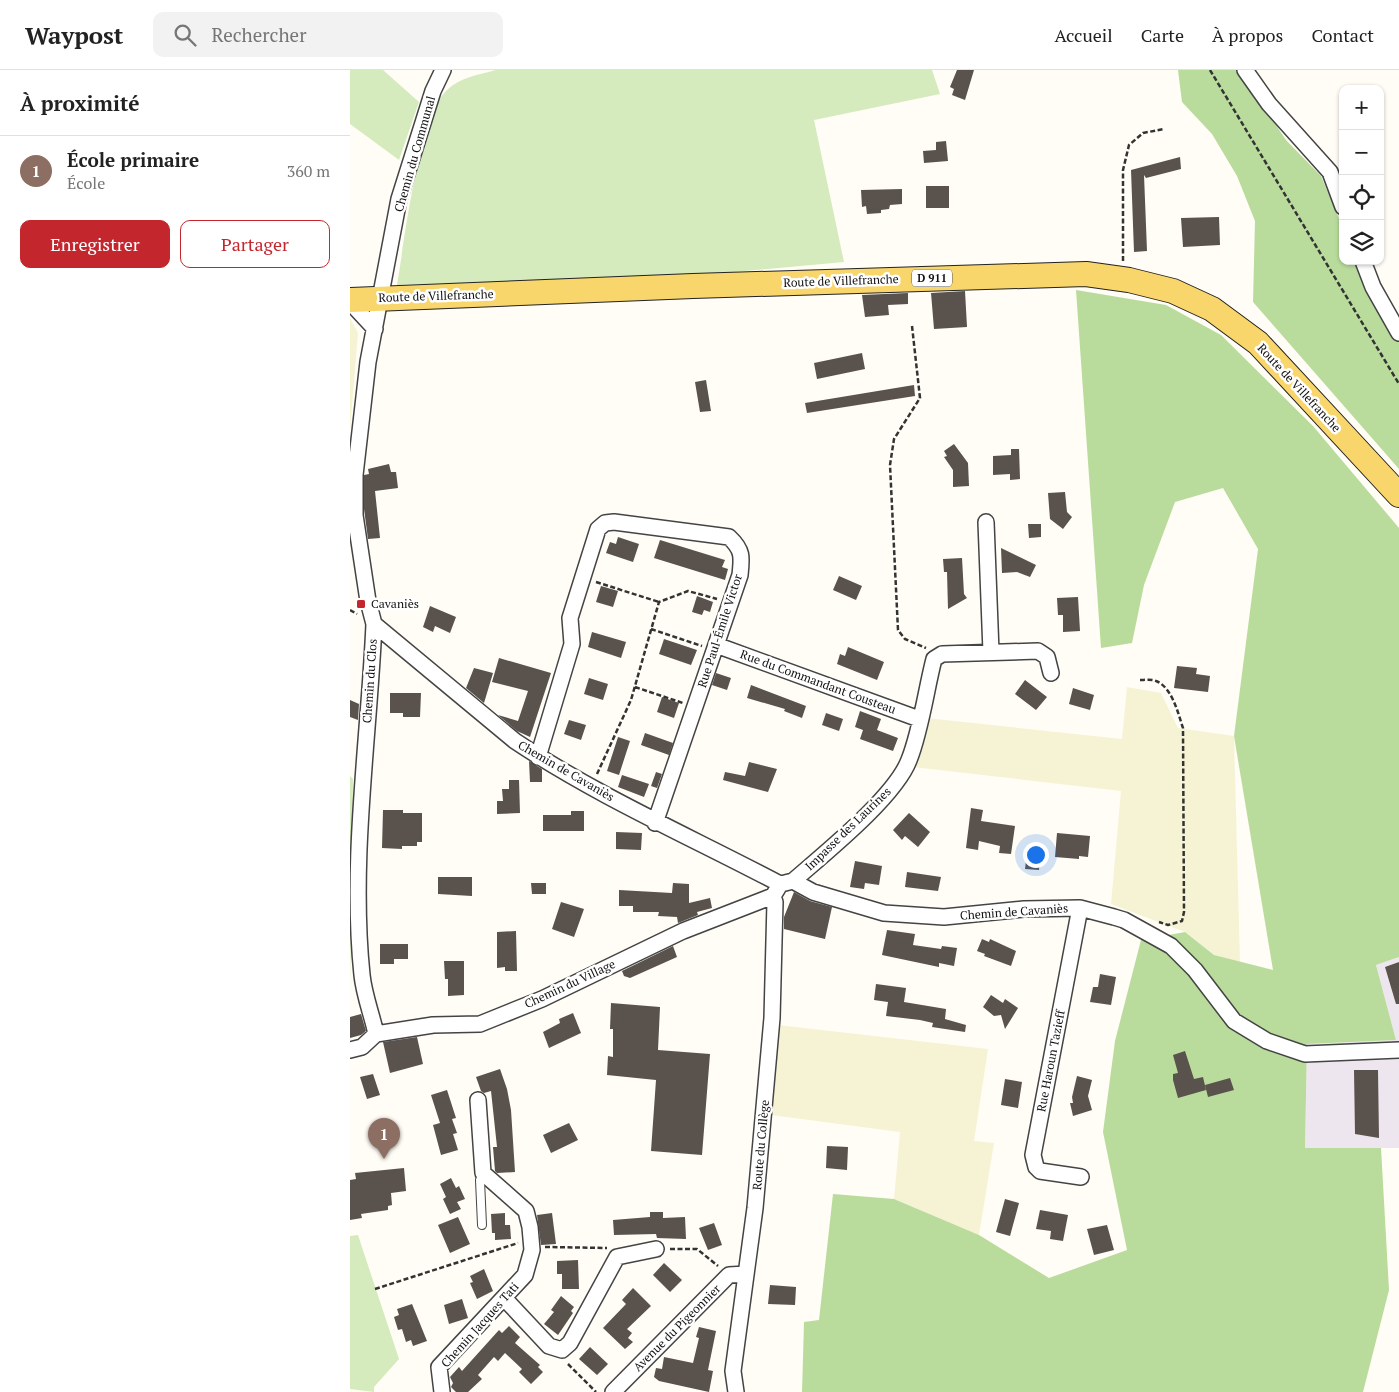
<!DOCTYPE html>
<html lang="fr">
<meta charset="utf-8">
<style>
:root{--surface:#fff;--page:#f2f2f2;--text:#222;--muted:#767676;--line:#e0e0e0;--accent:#c4262e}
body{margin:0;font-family:"PT Serif",serif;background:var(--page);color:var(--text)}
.controls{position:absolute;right:15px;top:15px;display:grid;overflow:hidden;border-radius:10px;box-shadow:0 1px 4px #0004}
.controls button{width:45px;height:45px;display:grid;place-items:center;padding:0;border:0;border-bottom:1px solid var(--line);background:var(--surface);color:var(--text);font:25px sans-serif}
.you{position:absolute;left:685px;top:784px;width:18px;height:18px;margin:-12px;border:4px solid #fff;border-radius:50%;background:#1a73e8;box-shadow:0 0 0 8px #1a73e833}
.badge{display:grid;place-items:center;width:32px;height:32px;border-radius:50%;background:var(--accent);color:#fff;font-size:16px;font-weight:700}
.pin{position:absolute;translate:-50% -41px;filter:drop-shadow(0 1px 2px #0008)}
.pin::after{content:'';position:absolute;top:26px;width:18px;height:15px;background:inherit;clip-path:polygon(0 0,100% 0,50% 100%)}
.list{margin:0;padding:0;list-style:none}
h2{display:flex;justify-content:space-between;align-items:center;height:65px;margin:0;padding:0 20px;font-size:21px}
h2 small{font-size:16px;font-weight:400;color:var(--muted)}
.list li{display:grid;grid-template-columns:32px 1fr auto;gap:15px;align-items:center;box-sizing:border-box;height:70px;padding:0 20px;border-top:1px solid var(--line)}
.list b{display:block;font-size:19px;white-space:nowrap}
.list p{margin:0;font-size:16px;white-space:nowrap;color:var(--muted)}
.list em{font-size:16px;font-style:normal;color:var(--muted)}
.actions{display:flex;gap:10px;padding:15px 20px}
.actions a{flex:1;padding:11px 0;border:1px solid var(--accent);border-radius:10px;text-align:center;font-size:18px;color:var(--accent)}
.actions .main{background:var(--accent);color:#fff}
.icon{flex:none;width:28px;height:28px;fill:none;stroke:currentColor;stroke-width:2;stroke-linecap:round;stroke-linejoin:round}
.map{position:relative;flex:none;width:1049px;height:1322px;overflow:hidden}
header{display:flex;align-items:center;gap:30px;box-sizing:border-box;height:70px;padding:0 25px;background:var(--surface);border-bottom:1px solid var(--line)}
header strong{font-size:24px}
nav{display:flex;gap:28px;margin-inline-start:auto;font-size:18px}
.search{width:350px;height:45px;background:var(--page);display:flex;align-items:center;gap:12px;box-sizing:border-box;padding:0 18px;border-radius:10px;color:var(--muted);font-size:19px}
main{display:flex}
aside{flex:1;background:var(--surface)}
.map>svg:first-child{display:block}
.industrial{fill:#eee6ef}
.farmland{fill:#f6f3d4}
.green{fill:#d5ebbd}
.forest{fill:#b9dc9c}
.building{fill:#5a524d}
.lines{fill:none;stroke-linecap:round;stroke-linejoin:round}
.service-casing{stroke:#444;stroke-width:10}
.minor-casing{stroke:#444;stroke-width:18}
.primary-casing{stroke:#222;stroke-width:26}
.path{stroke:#333;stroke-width:2.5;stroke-dasharray:5 2.5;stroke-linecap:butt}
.service{stroke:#fff;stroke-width:8}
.minor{stroke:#fff;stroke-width:15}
.primary{stroke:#f9d66b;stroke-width:24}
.poi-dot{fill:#c4262e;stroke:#fff;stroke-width:2}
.labels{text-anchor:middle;stroke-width:5;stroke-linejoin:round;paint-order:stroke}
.shield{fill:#fff;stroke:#585858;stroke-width:1}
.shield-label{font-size:11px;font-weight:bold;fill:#111}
.street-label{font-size:12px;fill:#111;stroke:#fff}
.poi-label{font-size:12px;fill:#111;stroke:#fff;text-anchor:start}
</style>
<header>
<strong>Waypost</strong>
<div class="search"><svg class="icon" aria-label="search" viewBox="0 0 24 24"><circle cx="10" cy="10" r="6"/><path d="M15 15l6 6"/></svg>Rechercher</div>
<nav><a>Accueil</a><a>Carte</a><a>À propos</a><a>Contact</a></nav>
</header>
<main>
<aside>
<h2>À proximité<small></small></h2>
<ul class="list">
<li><span class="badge" style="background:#8d6e63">1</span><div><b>École primaire</b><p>École</p></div><em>360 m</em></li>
</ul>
<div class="actions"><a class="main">Enregistrer</a><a>Partager</a></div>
</aside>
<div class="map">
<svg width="1049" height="1322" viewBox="0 0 1049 1322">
<rect width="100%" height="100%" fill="#fffdf5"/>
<!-- industrial -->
<path class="industrial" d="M1049,887V1078H955L957,974L1046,970L1026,895Z"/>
<!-- farmland -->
<path class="farmland" d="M0,248L8,263L0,359Z
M777,617L811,623L828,658L884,666L890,893L864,885L835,862L761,834L771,721L563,697L576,648L772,669Z
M428,955L638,979L624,1071L644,1073L629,1165L544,1129L550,1062L421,1045Z"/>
<!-- green -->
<path class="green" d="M0,0H33L69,32L49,90L0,54Z
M146,0H582L590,24L464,50L494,192L351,205L47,215C54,175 69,45 97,20C111,7 128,5 146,0Z
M0,706L3,709L0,916Z
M8,1165L49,1289L24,1317V1322L0,1319V1166Z"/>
<!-- forest -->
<path class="forest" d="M828,0H889L936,70L971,106L993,158V191H1007L1049,268V399L903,232L905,151L887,106L862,64L832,32Z
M726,220L816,235L871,265L963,356L1049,458V887L1026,895L1046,970L957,974L955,1078H1031L1039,1220L1013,1322H452L454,1252L469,1250L483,1124L544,1129L629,1165L699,1208L777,1180L753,1062L765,971L791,870L835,862L864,885L923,900L884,666L908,479L873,418L825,432L794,515L782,573L751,578Z"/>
<!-- building -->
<path class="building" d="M607,0H624L615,30L602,25L604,19L600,17Z
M596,71L598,91L574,93L573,81L586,80V72Z
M830,87L831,99L796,108L794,105L797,181L784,182L781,100Z
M576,116H599V138H576Z
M552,119V134L540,135L539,139L531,140V143L517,144L516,136L512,137L511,120Z
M869,147L870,175L833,177L831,148Z
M615,221L617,257L584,259L581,223Z
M558,223V234L538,235L539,245L515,247L512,225Z
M512,283L515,299L467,309L464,293Z
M356,310L361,341L350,342L345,312Z
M564,315L565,326L457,343L455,333Z
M604,374L618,393L619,416L603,417V400L594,387L597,386L594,381Z
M661,379H669L670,409L660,410V404L643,405V386L661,385Z
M39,394L41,402H46L48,418L25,421L30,468L18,469L14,439V405L19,404L18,399Z
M715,422L717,442L722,447L713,459L700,449L698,423Z
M678,454H691V467L679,468Z
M268,467L289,474L283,492L256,483L260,472L266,474Z
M310,470L375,490L372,497L378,499L375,510L304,488Z
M651,478L686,495L680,507L667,502L652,503Z
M612,488L614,524L617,528L598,539L597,502H594L593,489Z
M489,506L512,516L506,530L483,520Z
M251,516L268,521L263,537L246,532Z
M347,526L363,532L360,542L354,540L352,545L342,542Z
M728,527L730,561L713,562V545H708L707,528Z
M80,536L106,547L100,563L85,556L83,562L73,557Z
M242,562L276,572L271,588L238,577Z
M314,569L347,580L341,595L309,584Z
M498,577L534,592L527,610L487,594L490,584L495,586Z
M149,588L201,603L180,667L167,661L148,645L168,651L178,621L142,612Z
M827,596L847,598L846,604L860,606L858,622L824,618Z
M124,598L143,603L134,633L116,618Z
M366,603L381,608L377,620L362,615Z
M239,608L258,614L253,630L234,624Z
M675,610L697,627L686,640L665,624Z
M401,615L456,636L452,648L434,641L435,639L397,628Z
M723,618L744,625L740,640L719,634Z
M40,623H71L70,647H53V643H40Z
M312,627L329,633L324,648L307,642Z
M0,630L9,634L8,650L0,647Z
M510,641L531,649L527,660L548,668L543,681L510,669L513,660L505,657Z
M476,643L493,649L489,661L472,655Z
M219,650L236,655L231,670L214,664Z
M295,663L323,673L319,685L291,675Z
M268,667L280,671L269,705L257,701Z
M179,691L192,699V712H180Z
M399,692L427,699L418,722L373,710L375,702L395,706Z
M306,702L312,704L307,718L301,716Z
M272,705L299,714L294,727L268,717Z
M159,710H169L170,743L147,744V731H153L152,719H159Z
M621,738L633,740L631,751L665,756L661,784L649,783L650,776L629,771L628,780L616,778Z
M33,740H53V743H72V772H67V776H52V779L32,778Z
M221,741H234V761H193V745H221Z
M559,743L580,762L568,777L555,766L552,770L543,760Z
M266,762L292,763L291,780L266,779Z
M707,763L740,766L738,787L729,786V789L705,787Z
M677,783L690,785L689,800L675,799Z
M505,791L532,796L529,815L515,813L514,819L500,817Z
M557,802L591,807L588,821L555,817Z
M88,807H122V826L88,824Z
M181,813H196V824H182Z
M323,813L339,814V833L360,828L362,838L347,842L348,845L328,853L327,847L308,846L309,842H283V836H269V820L322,823Z
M444,822L460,831L482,837L475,869L434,859V847Z
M211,832L234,839L224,867L202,859Z
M537,860L565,864L563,875L591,879L592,876L607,878L604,896L589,893V897L532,885Z
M166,861L167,901H155V897L147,898V862Z
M632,869L639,872L640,869L666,881L661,896L634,886L635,884L627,881Z
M30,874H58V889H44V894H30Z
M323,876L327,887L280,908L274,906L272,901Z
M94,891H114V925L98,926V909H95Z
M1049,892V934H1046L1035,897Z
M750,904L766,907L761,935L740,932L743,917H748Z
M526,914L556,918L554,932L596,939L595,949L616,955L615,962L582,957L583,953L570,950L536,946L538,932L524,930Z
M641,925L653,933L655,929L668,938L655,959L651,945L644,946L633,937Z
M261,933L310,937L308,980L360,984L352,1085L301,1081L306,1010L257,1005L258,986L263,987V959H260Z
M223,943L231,963L199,978L193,962L210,953L209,949Z
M11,944L16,961L11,965L0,968V947Z
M67,967L73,994L40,1003L33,972Z
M835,981L844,1009L853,1007L856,1020L828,1028L823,1010V1004L828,1003L823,985Z
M150,999L157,1019L161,1040L165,1102L147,1103L145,1101L143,1077H147L141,1021L134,1023L131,1021L126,1007Z
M1004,1000H1028L1029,1068L1005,1064Z
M23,1004L30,1025L17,1029L10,1007Z
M727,1006L742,1010L738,1026L742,1040L723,1046L720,1033H723L722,1027Z
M880,1008L884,1020L858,1027L855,1015Z
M655,1009L672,1012L668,1038L651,1035Z
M97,1020L106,1048L102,1049L107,1063L103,1064L108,1080L91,1085L83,1055L90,1053L81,1025Z
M219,1053L228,1070L201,1083L193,1065Z
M477,1076L498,1077L497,1100L476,1098Z
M54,1098L56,1121L41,1123L42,1135L38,1136V1140L11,1144L12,1148L0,1150V1110L6,1109L5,1103Z
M101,1108L106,1118L109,1116L115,1129L107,1132L111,1139L100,1144L93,1129L96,1127L90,1114Z
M655,1129L669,1133L660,1166L646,1162Z
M690,1140L718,1145L713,1171L700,1169L701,1161L686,1159Z
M300,1142H313V1148L335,1147L336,1169L307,1168L306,1164L264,1165L263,1150L300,1147Z
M155,1143V1155H160L161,1169L145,1170V1163H142L141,1144Z
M202,1143L206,1174L191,1175L187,1145Z
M108,1147L120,1174L100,1183L88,1155Z
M364,1153L372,1175L358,1180L349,1158Z
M757,1155L764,1180L744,1185L737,1159Z
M228,1190L229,1219H212V1204H207V1191Z
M314,1193L332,1210L320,1222L303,1205Z
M134,1199L143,1221L127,1229L120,1213L123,1212L120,1206Z
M420,1215L446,1217L445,1235L418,1234Z
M283,1218L301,1236L277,1259L282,1263L278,1268L283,1272L275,1279L253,1258L276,1234L272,1230Z
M211,1226L224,1237L221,1241L223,1243L208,1265L194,1254L204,1242L201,1240Z
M112,1229L118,1248L99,1254L94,1235Z
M62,1234L77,1271L63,1276L61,1270L56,1272L52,1259L48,1260L44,1247L49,1245L47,1239Z
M159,1256L170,1267L165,1273L190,1295L188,1297L193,1302L181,1314L169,1302L172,1299L155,1283L148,1291L144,1287L128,1305L132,1309L118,1322H106L101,1317L103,1313L100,1307L109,1297L112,1301L149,1260L152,1263Z
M349,1257L366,1261L358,1300L363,1301L359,1322L309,1311L304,1307L306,1298L312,1299L314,1287L343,1293L349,1268L346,1267Z
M240,1277L258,1294L247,1305L229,1289Z"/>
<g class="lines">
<defs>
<path id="service" d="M132,1155L130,1110L133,1103"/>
<path id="minor" d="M895,0L919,34L980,102L993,137
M1013,191L1023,217L1049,263
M0,232L25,259
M636,452L641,582
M24,554L165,671C249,727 341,767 430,814
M366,575L569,649
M188,687L222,574L220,548L248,459L255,453L264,452L379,467C393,480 392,487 390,505L305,753
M443,811L463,822L534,843L594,847L674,839L730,838L764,847L774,850L821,876L845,900L884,951L917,971L955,984L1049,980
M435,813L443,811C475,783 545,727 559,690C571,660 576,620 584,589L592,584L688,581L697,587L701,603
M730,838L683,1085L686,1097L690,1101L731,1107
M26,964C22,945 14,925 12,905C0,790 19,669 24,554L18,531L5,445V405L18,292L49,129L83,21L93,0
M0,980L12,977L26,964L83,955L130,954L192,929L333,861L423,826L428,818
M154,1228L199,1276L212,1280L220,1273L267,1187L306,1179
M92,1322L89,1297L175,1205L182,1180L180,1157L176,1141L133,1103L128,1030
M263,1322L379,1205L396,1204
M386,1322L383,1301L405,1138L422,948L425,832L423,826"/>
<path id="primary" d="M0,230L343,216L736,204L779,210L823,221L862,239L908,273L1049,425"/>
</defs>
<!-- service casing -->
<use href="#service" class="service-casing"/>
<!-- minor casing -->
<use href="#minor" class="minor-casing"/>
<!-- primary casing -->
<use href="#primary" class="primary-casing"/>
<!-- path -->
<path class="path" d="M860,0L1049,314
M773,191V100L779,75L793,63L814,59
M562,256L570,328L544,369L540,395L548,560L555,569L576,578
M246,512L309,532
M0,540L7,544
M301,559L352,576
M790,610C794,610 802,609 806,611C822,617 828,643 833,658L834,842L832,851L818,855L809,852
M285,617L333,633
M247,704L281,630L309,532L338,521L367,529
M195,1177L257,1178
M320,1179H347L368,1196
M25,1219L168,1173
M218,1294L246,1322"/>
<!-- service -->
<use href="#service" class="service"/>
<!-- minor -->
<use href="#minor" class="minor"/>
<!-- primary -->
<use href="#primary" class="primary"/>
</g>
<!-- markers -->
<rect class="poi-dot" x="6" y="529" width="10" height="10" rx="2.5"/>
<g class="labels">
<!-- shield labels -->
<rect class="shield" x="562" y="199.5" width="40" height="17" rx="4"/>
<g class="shield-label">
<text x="582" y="212">D 911</text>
</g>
<!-- street labels -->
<g class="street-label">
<text transform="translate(65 84) rotate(-74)" y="4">Chemin du Communal</text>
<text transform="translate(491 211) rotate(-2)" y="4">Route de Villefranche</text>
<text transform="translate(86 226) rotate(-2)" y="4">Route de Villefranche</text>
<text transform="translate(949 318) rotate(47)" y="4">Route de Villefranche</text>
<text transform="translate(370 561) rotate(-72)" y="4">Rue Paul-Émile Victor</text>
<text transform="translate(20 611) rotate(-86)" y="4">Chemin du Clos</text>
<text transform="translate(468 612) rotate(20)" y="4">Rue du Commandant Cousteau</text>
<text transform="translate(216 701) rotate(30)" y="4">Chemin de Cavaniès</text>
<text transform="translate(498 759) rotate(-44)" y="4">Impasse des Laurines</text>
<text transform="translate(664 842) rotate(-4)" y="4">Chemin de Cavaniès</text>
<text transform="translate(220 914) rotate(-25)" y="4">Chemin du Village</text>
<text transform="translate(701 991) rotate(-79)" y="4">Rue Haroun Tazieff</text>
<text transform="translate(411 1075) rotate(-85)" y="4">Route du Collège</text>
<text transform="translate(130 1255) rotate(-48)" y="4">Chemin Jacques Tati</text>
<text transform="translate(327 1258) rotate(-45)" y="4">Avenue du Pigeonnier</text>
</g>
<!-- poi labels -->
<g class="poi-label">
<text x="21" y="538">Cavaniès</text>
</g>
</g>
</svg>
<div class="controls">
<button>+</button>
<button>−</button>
<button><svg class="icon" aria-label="locate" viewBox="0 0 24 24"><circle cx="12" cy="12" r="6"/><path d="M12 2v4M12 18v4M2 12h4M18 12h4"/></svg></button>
<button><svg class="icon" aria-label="layers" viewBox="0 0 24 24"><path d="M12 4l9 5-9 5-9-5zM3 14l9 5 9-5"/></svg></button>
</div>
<div class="you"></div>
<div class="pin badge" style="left:34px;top:1089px;background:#8d6e63">1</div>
</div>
</main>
